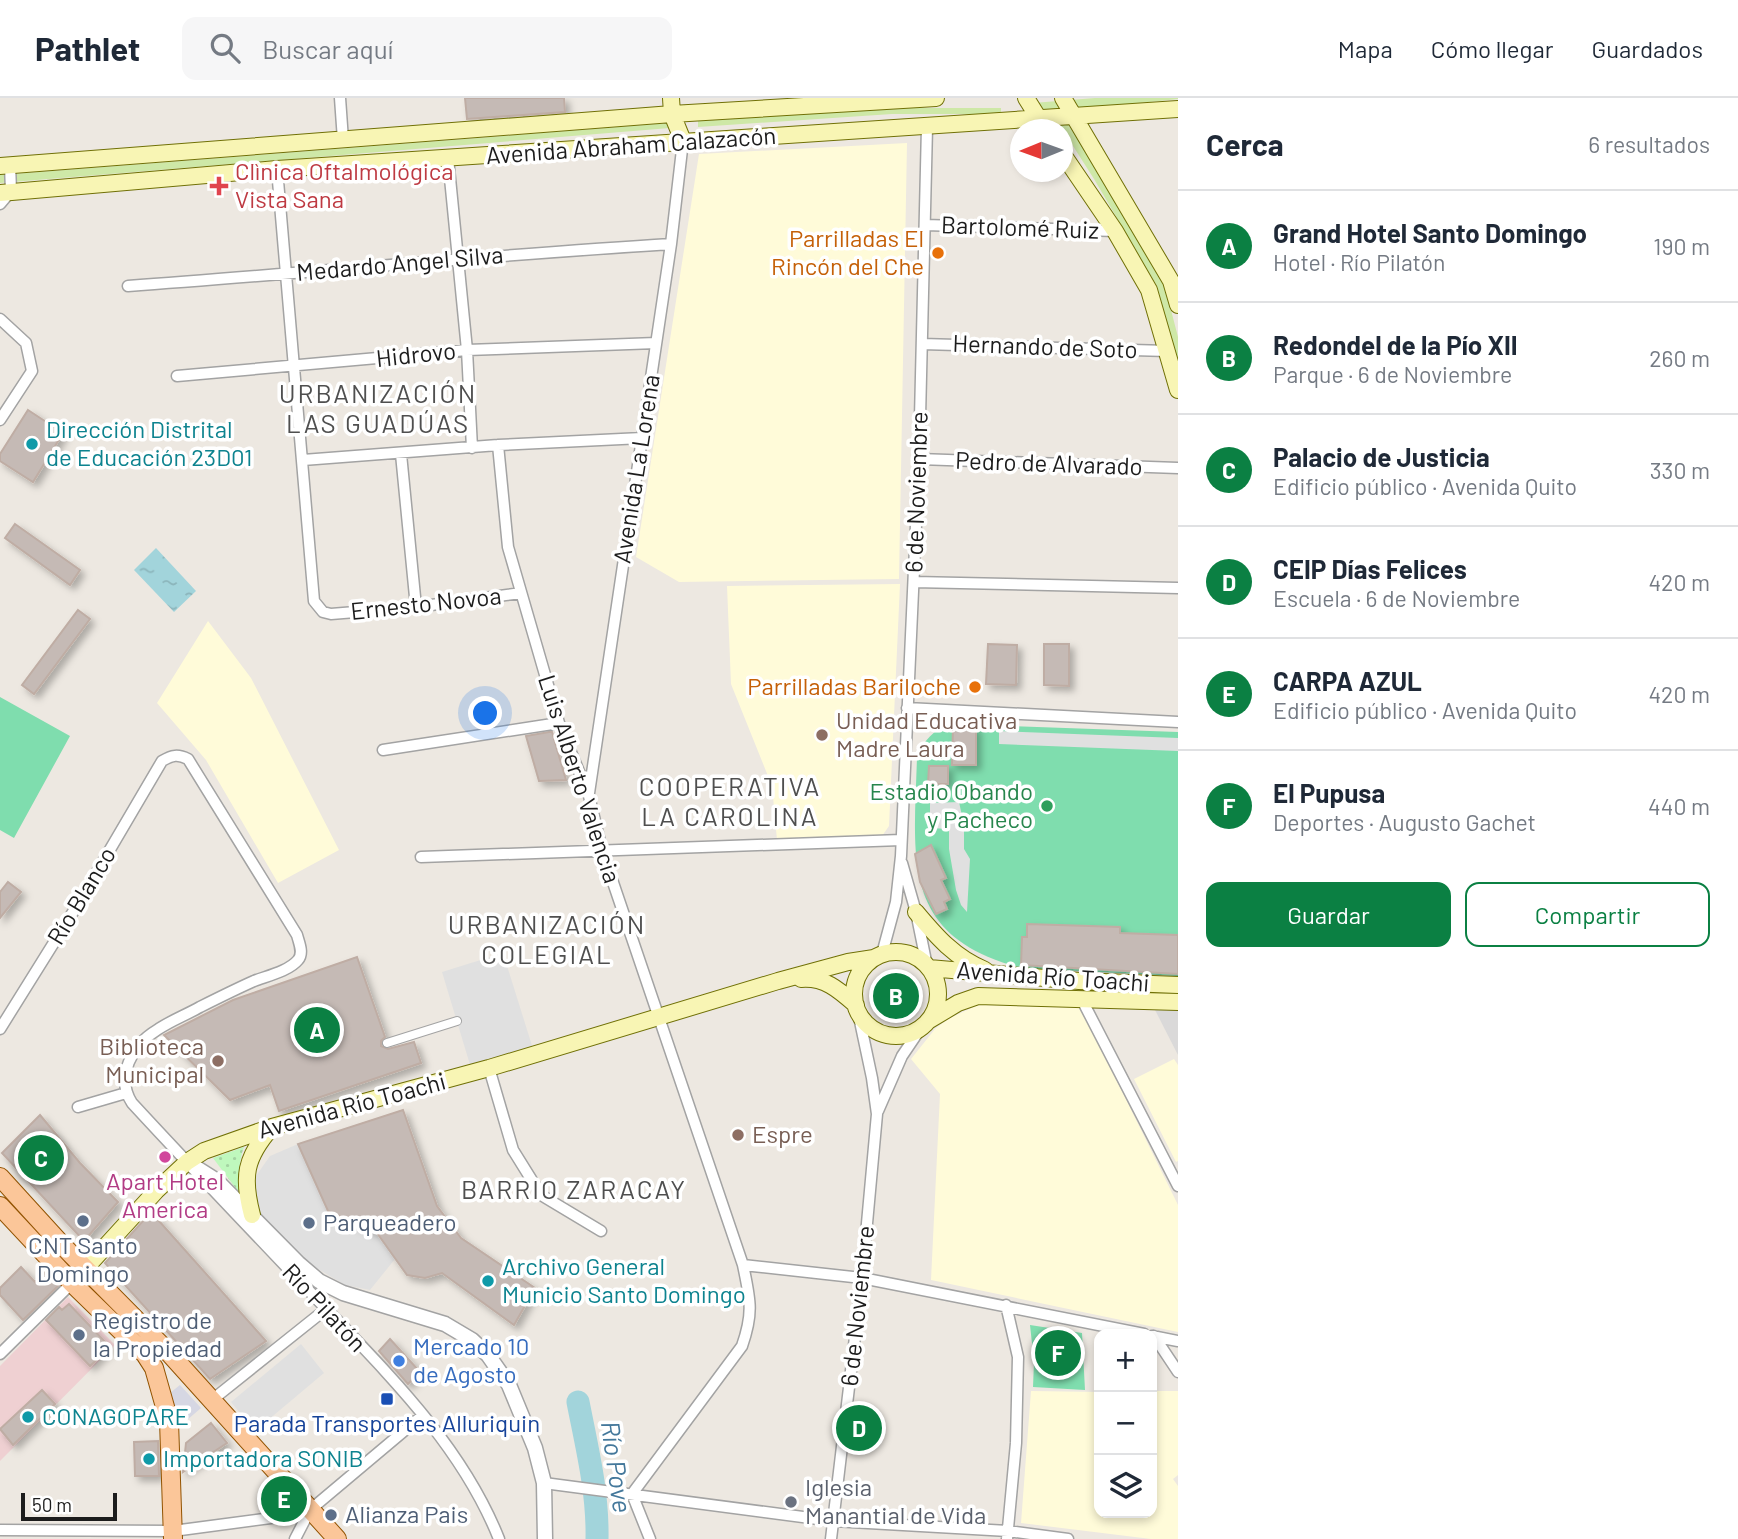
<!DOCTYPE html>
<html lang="es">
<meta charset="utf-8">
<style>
:root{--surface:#fff;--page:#f6f6f7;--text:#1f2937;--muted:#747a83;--line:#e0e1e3;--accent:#0b8043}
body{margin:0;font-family:Barlow,sans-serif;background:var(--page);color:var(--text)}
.controls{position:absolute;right:21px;bottom:21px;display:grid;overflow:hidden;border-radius:14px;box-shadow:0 4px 10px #0003}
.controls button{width:63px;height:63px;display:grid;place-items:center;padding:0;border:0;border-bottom:2px solid var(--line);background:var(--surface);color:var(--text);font:35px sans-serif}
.compass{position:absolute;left:1010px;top:21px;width:63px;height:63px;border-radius:50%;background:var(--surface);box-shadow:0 4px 10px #0003;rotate:269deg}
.scale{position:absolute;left:21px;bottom:18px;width:96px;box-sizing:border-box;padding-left:7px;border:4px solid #1c1c1c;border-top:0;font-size:19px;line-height:24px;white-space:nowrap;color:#1c1c1c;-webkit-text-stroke:5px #fff;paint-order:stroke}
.you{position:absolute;left:486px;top:616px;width:24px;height:24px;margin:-18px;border:5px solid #fff;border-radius:50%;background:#1a73e8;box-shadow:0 0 0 10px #1a73e833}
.badge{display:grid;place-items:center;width:46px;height:46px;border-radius:50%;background:var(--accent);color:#fff;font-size:23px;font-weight:700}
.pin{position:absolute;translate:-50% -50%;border:4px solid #fff;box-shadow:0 2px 7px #0006}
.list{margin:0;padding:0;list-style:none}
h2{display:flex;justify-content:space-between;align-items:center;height:91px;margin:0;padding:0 28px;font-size:30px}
h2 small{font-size:23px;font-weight:400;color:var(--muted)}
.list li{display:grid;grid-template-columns:46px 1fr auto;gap:21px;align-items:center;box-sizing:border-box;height:112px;padding:0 28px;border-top:2px solid var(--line)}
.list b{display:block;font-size:26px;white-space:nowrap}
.list p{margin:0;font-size:23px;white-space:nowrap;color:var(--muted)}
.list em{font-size:23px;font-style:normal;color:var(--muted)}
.actions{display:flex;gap:14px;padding:21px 28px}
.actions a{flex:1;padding:16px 0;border:2px solid var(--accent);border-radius:14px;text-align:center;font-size:24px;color:var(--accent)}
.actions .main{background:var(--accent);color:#fff}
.icon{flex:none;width:38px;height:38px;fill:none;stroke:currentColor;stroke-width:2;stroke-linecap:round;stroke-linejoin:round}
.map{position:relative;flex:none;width:1178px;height:1441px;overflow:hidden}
header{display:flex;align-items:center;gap:42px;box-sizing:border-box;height:98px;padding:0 35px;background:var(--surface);border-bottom:2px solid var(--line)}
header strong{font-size:33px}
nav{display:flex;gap:38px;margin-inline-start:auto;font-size:24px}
.search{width:490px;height:63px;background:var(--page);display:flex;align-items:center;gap:18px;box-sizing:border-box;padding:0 24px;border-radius:14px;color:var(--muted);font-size:26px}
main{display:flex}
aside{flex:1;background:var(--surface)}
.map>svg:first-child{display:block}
.residential{fill:#dad9d9}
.commercial{fill:#efd0d2}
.education{fill:#fffbd9}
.grass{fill:#cee8a7}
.park{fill:url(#park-dots)}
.pitch{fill:#7fddae}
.parking{fill:#e0e0e0}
.plaza{fill:#d6d7e3}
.water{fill:url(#water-ripples)}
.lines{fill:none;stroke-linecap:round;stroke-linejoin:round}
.river{stroke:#a2d4db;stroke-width:23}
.building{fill:#c5bab5;stroke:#bfada4;stroke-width:2;filter:url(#shadow)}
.primary-tunnel{stroke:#c3bfba;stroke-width:18;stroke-dasharray:18 9;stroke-linecap:butt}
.pedestrian-casing{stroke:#a3a3a3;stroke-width:10}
.minor-casing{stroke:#a3a3a3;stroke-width:13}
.tertiary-casing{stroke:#a3a3a3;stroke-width:17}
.secondary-casing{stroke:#707006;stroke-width:18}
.primary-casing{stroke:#925301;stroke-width:20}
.pedestrian{stroke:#fff;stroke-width:8}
.minor{stroke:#fff;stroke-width:10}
.tertiary{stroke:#fff;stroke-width:14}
.secondary{stroke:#f8f5b4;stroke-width:16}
.primary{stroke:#fbc699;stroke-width:18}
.health-dot{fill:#e0444e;stroke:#fff;stroke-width:2.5}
.food-dot{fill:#e8710a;stroke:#fff;stroke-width:2.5}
.culture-dot{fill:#0f9aa8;stroke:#fff;stroke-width:2.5}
.education-dot{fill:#8d6e63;stroke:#fff;stroke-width:2.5}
.leisure-dot{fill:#2e9e5b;stroke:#fff;stroke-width:2.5}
.hotel-dot{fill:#d1479c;stroke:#fff;stroke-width:2.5}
.service-dot{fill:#5c6f8a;stroke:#fff;stroke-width:2.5}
.shop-dot{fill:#3f7fe0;stroke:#fff;stroke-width:2.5}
.transit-dot{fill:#1a4fb4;stroke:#fff;stroke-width:2.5}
.worship-dot{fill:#6b7280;stroke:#fff;stroke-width:2.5}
.labels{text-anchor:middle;stroke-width:7;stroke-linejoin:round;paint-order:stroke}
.street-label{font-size:24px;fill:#1c1c1c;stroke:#fff}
.health-label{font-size:24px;fill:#be3a42;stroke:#fff;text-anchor:start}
.food-label{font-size:24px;fill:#c56008;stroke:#fff;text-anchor:end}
.culture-label{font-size:24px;fill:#0d838f;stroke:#fff;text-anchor:start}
.education-label{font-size:24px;fill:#785e54;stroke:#fff;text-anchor:start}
.leisure-label{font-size:24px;fill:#27864d;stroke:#fff;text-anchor:end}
.hotel-label{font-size:24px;fill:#b23c85;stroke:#fff}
.service-label{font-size:24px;fill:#4e5e75;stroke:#fff;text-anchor:start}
.shop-label{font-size:24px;fill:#366cbe;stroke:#fff;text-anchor:start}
.transit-label{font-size:24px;fill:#164399;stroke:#fff}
.worship-label{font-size:24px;fill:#5b616d;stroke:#fff;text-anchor:start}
.neighbourhood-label{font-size:26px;letter-spacing:2px;fill:#4f4f4f;stroke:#fff}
.water-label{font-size:26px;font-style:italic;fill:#44789b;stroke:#fff}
</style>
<header>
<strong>Pathlet</strong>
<div class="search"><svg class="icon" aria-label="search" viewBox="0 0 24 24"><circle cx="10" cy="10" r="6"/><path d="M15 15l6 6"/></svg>Buscar aquí</div>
<nav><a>Mapa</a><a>Cómo llegar</a><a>Guardados</a></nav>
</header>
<main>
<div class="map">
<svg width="1178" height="1441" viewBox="0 0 1178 1441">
<defs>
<pattern id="park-dots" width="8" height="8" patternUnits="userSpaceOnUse" patternTransform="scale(1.75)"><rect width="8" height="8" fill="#bff8bd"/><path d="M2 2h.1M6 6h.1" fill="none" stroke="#a4d4a2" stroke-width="1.8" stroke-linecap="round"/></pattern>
<pattern id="water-ripples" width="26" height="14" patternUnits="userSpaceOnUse" patternTransform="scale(1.75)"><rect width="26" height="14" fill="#a2d4db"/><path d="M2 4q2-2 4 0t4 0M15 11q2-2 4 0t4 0" fill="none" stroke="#8bb5bb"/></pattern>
<filter id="shadow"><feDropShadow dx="4.5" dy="4.5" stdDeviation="3.5" flood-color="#0004"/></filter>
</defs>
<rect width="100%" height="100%" fill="#ede8e1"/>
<!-- residential -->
<path class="residential" d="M1154,910L1178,911V957Z"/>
<!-- commercial -->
<path class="commercial" d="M68,1199L115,1247L0,1363V1268Z"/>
<!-- education -->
<path class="education" d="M907,45L899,481L679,484L636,459L699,56Z
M900,486L889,728L882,738L777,742L772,688L731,586L727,488Z
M208,523L251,580L339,752L278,785L206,662L157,605Z
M984,904H1078L1178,1107V1234L931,1182L940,996L911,961L935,931L948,921Z
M1174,961L1178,967V1063L1176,1064L1134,981Z
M1031,1293L1099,1294V1415H1152V1293H1178V1377L1173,1381L1178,1388V1441H1151L1021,1425Z"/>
<!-- grass -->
<path class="grass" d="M1095,0H1178V1L1037,16L1033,5Z
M892,10H1001V16H892L698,29V23Z
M670,25V30L0,85V77Z
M1067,25L1102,78L1164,185L1178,239V265L1157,188L1094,81L1059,26Z"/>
<!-- park -->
<path class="park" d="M873 898a23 23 0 1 1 46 0a23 23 0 1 1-46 0Z
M244,1049C237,1067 240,1081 243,1100L213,1060Z"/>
<!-- pitch -->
<path class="pitch" d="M0,599L70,638L14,740L0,732Z
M951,626L1178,634V878L1021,870C900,838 914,762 917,659C924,642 933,632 951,626Z
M1030,1227L1082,1235L1085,1292L1033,1289L1034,1264Z"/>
<!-- parking -->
<path class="parking" d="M999,633L1178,640V653L999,646Z
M959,704L964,727V751L970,761L967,814L961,807L956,792L949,751V731L930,730V705Z
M503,855L533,951L471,970L442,874Z
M298,1046L328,1113L377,1135L395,1161L370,1192L345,1187L313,1168L288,1148L255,1114L251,1085L270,1058Z
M301,1246L324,1275L255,1333L231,1304Z"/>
<!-- plaza -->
<path class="plaza" d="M180,1287L201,1310L180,1328L170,1295Z"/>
<!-- water -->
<path class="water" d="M156,450L196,493L174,514L134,472Z"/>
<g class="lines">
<!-- river -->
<path class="river" d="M578,1304C587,1350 598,1394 597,1441"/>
</g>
<!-- building -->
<path class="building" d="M465,0H564L565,14L467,21Z
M28,312L63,335L33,384L0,363V356Z
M15,426L80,472L70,487L5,440Z
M78,512L90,521L34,596L22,587Z
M988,546L1017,547L1016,587L986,586Z
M1044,546H1069V588L1044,587Z
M953,628L976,629V667H952Z
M549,634H552L566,682L539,683L526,638Z
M929,668H948V686H928Z
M931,747L946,780L941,782L950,801L944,804L947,811L936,816L920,784L915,756Z
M8,784L21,794L0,820V794Z
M1027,826L1120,829V835L1178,837V876L1021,867L1022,839H1027Z
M357,859L385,939L381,943V948L388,951L414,944L421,965L279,1013L270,987L230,1002L164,937L233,902Z
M403,1012L437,1108L461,1140L535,1190L514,1227L442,1175L425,1180L407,1177L377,1135L328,1113L298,1046Z
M40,1017L80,1065L118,1104L84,1143L2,1055Z
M151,1114L266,1243L210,1281L105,1165Z
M21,1169L35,1184L46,1174L59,1187L23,1222L0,1197V1190Z
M69,1206L110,1249L90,1268L46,1222L59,1209L62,1212Z
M390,1241L420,1274L408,1286L379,1253Z
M42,1292L55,1306L13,1347L0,1331Z
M211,1325L227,1345L183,1374L186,1345Z
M158,1343L159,1378H135L134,1344Z"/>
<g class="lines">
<!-- primary-tunnel -->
<path class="primary-tunnel" d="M82,1179L137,1238"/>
<defs>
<path id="pedestrian" d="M387,945L457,923"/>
<path id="minor" d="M340,0L343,42
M448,60L467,252L472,350
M277,71L314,503L323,514L331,516L416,509L521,495
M0,106L11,93L10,67
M926,127L1115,133
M128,188C309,175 490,157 671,146
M0,221L26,245L32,273L0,322
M922,246L1168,253
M177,278L467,252L656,245
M498,347L508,449L559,625L589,698L602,752L743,1167C750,1201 754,1214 742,1248L632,1396
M401,356L416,509
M919,361L1178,370
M303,362L498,347L642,340
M914,484L1178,490
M907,610L1178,624
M383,652L559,625
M589,695L671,146L683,43
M421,759L901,742
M902,765L916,814L927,868
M882,856L896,804L901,758L919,361L927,29
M1081,900L1178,1088
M0,931L78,806L162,663C172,657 178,656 188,661L297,837C299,845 304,855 298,862C289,873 267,878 254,883C236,891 218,900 200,909C186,917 170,923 157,932C132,947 115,979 132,1005C192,1070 253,1134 314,1198C384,1272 461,1345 499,1441
M489,970L513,1052L541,1097L601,1133
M78,1009L126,995
M878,1013L902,958L923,927
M743,1167L862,1180L1144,1236
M1006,1207L1018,1259L1016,1345L1007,1441
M1152,1238L1178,1243
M1154,1238L1178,1274
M0,1256L72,1185
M212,1302L326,1211
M544,1385L833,1423L1008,1433L1068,1441
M632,1396L650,1441
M0,1432L173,1433L301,1416L310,1412L423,1317
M295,1441L310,1412
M831,1441L862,1180L877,1016L872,980L858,914"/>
<path id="tertiary" d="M187,1064L217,1083L298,1165L319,1183L343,1195L445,1226L472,1242L488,1257L509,1287L535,1350L544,1385L545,1441"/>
<path id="secondary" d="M671,0L672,16L683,43
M1026,0L1046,32
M1063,0L1171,183L1178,207
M1062,55L1115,133L1149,192L1178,292
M0,68L672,16L936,0
M0,95L277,71L1178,11
M916,814C936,838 955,860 985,872
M854 896a42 42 0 1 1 84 0a42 42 0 1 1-84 0Z
M929,870L1079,883L1178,887
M801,881C825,879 839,892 856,907
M928,923L958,905L978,898L1178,904
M252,1117C242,1079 245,1060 271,1030
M72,1185L156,1093L187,1064L204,1053L272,1029L489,970L778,883L848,864L874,860"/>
<path id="primary" d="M0,1079L62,1147L171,1257L337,1441
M0,1108L72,1185L145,1256L154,1270L169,1323L173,1441"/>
</defs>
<!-- pedestrian casing -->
<use href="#pedestrian" class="pedestrian-casing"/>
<!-- minor casing -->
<use href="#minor" class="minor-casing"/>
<!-- tertiary casing -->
<use href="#tertiary" class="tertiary-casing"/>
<!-- secondary casing -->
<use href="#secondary" class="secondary-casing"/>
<!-- primary casing -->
<use href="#primary" class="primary-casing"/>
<!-- pedestrian -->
<use href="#pedestrian" class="pedestrian"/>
<!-- minor -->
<use href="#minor" class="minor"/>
<!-- tertiary -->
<use href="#tertiary" class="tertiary"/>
<!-- secondary -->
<use href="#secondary" class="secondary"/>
<!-- primary -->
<use href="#primary" class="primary"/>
</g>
<!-- markers -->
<path class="health-dot" d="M215.5 77.5h7v7h7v7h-7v7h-7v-7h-7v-7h7z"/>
<g class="food-dot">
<circle cx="938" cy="155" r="7"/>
<circle cx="975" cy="589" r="7"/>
</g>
<g class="culture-dot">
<circle cx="32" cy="346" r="7"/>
<circle cx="488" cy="1183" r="7"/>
<circle cx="28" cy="1319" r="7"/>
<circle cx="149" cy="1361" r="7"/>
</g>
<g class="education-dot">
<circle cx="822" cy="637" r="7"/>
<circle cx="218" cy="963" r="7"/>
<circle cx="738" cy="1037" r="7"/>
</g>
<circle class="leisure-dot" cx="1047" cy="708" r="7"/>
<circle class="hotel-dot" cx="165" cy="1059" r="7"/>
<g class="service-dot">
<circle cx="83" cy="1123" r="7"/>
<circle cx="309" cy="1125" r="7"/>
<circle cx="79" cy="1237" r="7"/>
<circle cx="331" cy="1417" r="7"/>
</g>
<circle class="shop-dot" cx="399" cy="1263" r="7"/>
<rect class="transit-dot" x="380" y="1294" width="14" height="14" rx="3.5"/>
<circle class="worship-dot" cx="791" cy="1404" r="7"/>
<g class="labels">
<!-- street labels -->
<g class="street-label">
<text transform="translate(631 48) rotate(-4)" y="8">Avenida Abraham Calazacón</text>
<text transform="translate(1020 130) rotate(2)" y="8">Bartolomé Ruiz</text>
<text transform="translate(400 166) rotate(-5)" y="8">Medardo Angel Silva</text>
<text transform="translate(1045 249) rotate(2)" y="8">Hernando de Soto</text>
<text transform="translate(416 257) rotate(-6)" y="8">Hidrovo</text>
<text transform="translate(1049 366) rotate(2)" y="8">Pedro de Alvarado</text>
<text transform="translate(637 371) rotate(-81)" y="8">Avenida La Lorena</text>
<text transform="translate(917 394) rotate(-88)" y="8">6 de Noviembre</text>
<text transform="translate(426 506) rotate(-6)" y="8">Ernesto Novoa</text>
<text transform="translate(579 681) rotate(72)" y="8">Luis Alberto Valencia</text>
<text transform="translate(82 798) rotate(-59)" y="8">Río Blanco</text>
<text transform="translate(1053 879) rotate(4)" y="8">Avenida Río Toachi</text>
<text transform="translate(352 1008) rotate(-15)" y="8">Avenida Río Toachi</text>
<text transform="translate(858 1208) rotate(-84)" y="8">6 de Noviembre</text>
<text transform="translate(324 1210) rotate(47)" y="8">Río Pilatón</text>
</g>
<!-- health labels -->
<g class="health-label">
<text x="235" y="82">Clìnica Oftalmológica<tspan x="235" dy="28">Vista Sana</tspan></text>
</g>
<!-- food labels -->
<g class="food-label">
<text x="924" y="149">Parrilladas El<tspan x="924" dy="28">Rincón del Che</tspan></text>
<text x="961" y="597">Parrilladas Bariloche</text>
</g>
<!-- culture labels -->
<g class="culture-label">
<text x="46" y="340">Dirección Distrital<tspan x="46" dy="28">de Educación 23D01</tspan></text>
<text x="502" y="1177">Archivo General<tspan x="502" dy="28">Municio Santo Domingo</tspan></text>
<text x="42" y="1327">CONAGOPARE</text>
<text x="163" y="1369">Importadora SONIB</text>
</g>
<!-- education labels -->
<g class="education-label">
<text x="836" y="631">Unidad Educativa<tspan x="836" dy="28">Madre Laura</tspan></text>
<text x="204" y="957" text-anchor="end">Biblioteca<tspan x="204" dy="28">Municipal</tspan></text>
<text x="752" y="1045">Espre</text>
</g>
<!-- leisure labels -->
<g class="leisure-label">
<text x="1033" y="702">Estadio Obando<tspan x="1033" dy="28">y Pacheco</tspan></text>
</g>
<!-- hotel labels -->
<g class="hotel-label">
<text x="165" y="1092">Apart Hotel<tspan x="165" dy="28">America</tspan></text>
</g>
<!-- service labels -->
<g class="service-label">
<text x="323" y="1133">Parqueadero</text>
<text x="83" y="1156" text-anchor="middle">CNT Santo<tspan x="83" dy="28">Domingo</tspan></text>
<text x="93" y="1231">Registro de<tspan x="93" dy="28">la Propiedad</tspan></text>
<text x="345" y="1425">Alianza Pais</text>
</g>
<!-- shop labels -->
<g class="shop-label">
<text x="413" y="1257">Mercado 10<tspan x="413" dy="28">de Agosto</tspan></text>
</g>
<!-- transit labels -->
<g class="transit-label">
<text x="387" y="1334">Parada Transportes Alluriquin</text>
</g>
<!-- worship labels -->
<g class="worship-label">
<text x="805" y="1398">Iglesia<tspan x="805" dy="28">Manantial de Vida</tspan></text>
</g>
<!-- neighbourhood labels -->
<g class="neighbourhood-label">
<text x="378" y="305">URBANIZACIÓN<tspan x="378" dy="30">LAS GUADÚAS</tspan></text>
<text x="730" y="698">COOPERATIVA<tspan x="730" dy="30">LA CAROLINA</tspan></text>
<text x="547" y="836">URBANIZACIÓN<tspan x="547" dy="30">COLEGIAL</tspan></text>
<text x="574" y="1101">BARRIO ZARACAY</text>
</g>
<!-- water labels -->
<g class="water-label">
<text transform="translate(616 1369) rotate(82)" y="9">Río Pove</text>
</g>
</g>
</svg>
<div class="controls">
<button>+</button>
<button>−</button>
<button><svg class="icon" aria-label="layers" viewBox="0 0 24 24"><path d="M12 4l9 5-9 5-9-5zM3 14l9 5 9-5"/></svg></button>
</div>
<svg class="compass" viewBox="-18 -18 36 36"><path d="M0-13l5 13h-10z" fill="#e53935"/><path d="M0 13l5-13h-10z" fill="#747a83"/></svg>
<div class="scale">50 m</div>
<div class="you"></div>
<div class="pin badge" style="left:317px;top:932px">A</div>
<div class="pin badge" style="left:896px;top:898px">B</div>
<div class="pin badge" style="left:41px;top:1060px">C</div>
<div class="pin badge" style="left:859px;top:1330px">D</div>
<div class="pin badge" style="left:284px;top:1401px">E</div>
<div class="pin badge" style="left:1058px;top:1255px">F</div>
</div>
<aside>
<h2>Cerca<small>6 resultados</small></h2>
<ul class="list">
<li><span class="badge">A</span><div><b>Grand Hotel Santo Domingo</b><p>Hotel · Río Pilatón</p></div><em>190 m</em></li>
<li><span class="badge">B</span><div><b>Redondel de la Pío XII</b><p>Parque · 6 de Noviembre</p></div><em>260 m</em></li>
<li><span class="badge">C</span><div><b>Palacio de Justicia</b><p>Edificio público · Avenida Quito</p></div><em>330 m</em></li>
<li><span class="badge">D</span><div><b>CEIP Días Felices</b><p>Escuela · 6 de Noviembre</p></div><em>420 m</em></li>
<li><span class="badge">E</span><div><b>CARPA AZUL</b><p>Edificio público · Avenida Quito</p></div><em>420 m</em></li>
<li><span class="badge">F</span><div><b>El Pupusa</b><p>Deportes · Augusto Gachet</p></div><em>440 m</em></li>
</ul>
<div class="actions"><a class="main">Guardar</a><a>Compartir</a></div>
</aside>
</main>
